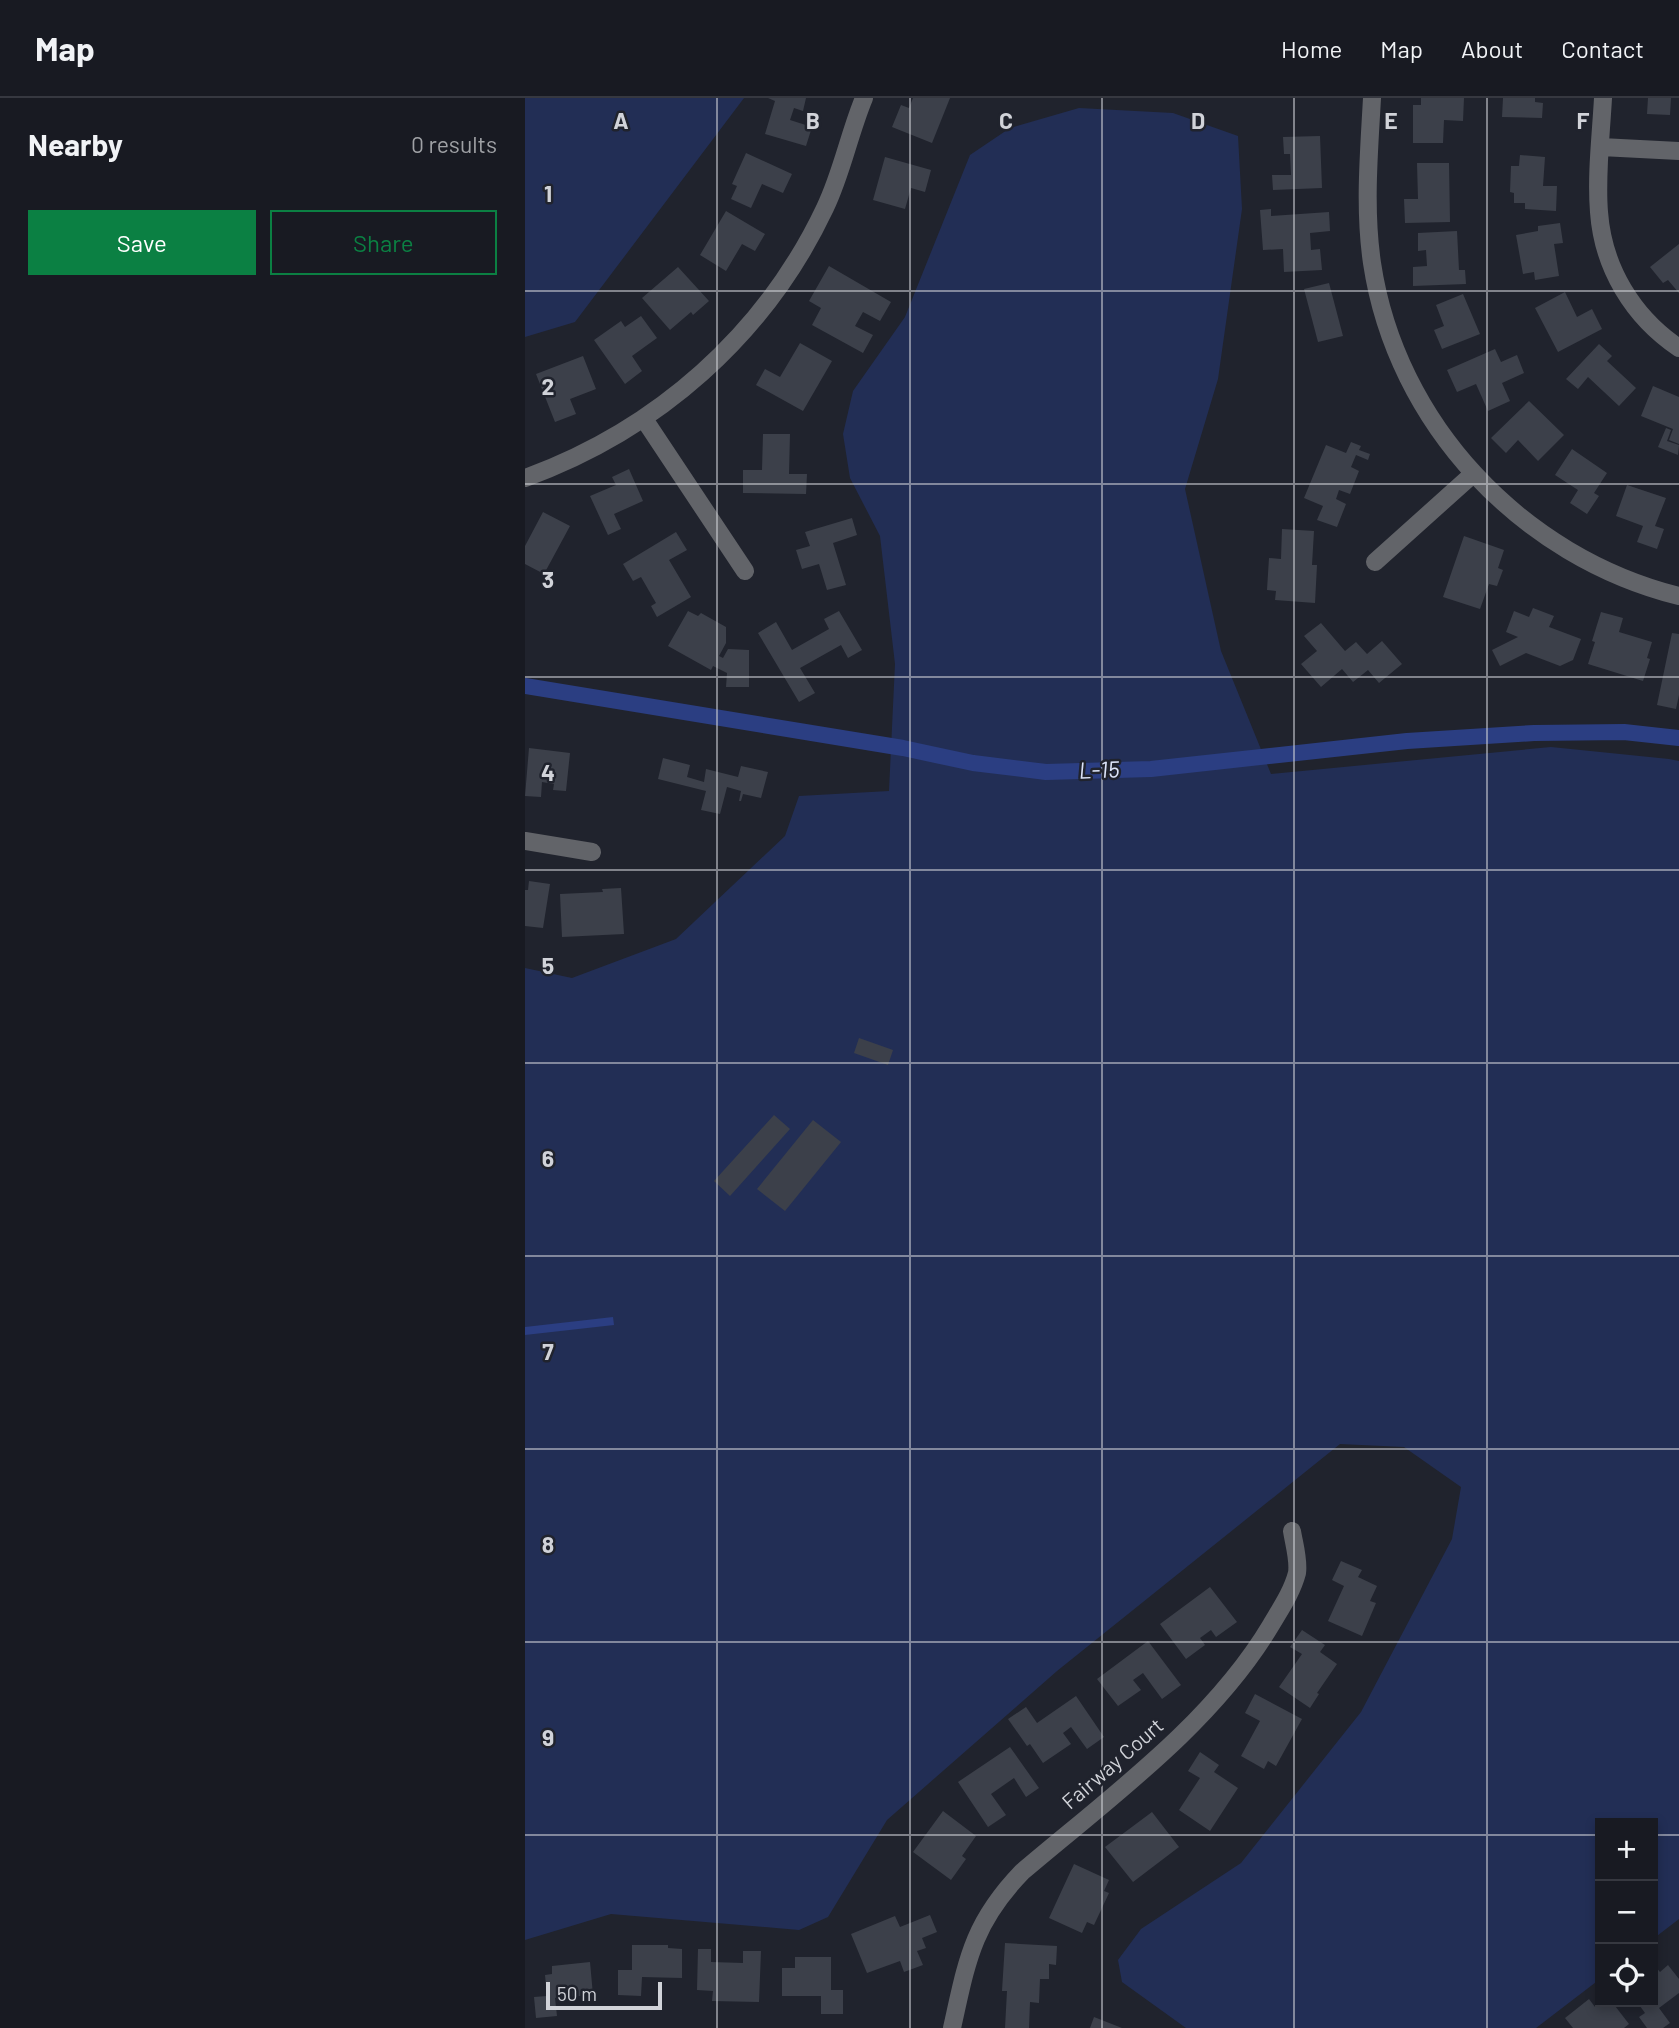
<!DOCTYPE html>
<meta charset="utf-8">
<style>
:root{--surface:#181a22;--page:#25272f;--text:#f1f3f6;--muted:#9fa1a5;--line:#363840;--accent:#0b8043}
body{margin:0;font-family:Barlow,sans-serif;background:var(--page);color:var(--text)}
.controls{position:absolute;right:21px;bottom:21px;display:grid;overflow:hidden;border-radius:0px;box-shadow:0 4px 10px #0003}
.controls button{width:63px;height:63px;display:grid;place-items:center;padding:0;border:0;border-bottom:2px solid var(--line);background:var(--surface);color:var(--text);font:35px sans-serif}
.scale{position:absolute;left:21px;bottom:18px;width:116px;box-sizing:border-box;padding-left:7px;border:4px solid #d1d3d9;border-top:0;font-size:19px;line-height:24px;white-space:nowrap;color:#d1d3d9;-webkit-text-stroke:5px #20232d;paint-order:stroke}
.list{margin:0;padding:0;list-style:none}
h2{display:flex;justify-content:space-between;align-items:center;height:91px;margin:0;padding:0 28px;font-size:30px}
h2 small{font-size:23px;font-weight:400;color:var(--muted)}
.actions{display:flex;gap:14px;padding:21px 28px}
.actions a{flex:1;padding:16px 0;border:2px solid var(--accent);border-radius:0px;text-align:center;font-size:24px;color:var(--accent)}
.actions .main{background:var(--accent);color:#fff}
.icon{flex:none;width:38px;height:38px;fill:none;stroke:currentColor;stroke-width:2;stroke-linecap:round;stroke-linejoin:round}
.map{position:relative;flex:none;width:1154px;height:1930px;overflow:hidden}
header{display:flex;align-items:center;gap:42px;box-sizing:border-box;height:98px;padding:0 35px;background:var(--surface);border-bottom:2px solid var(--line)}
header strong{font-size:33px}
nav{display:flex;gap:38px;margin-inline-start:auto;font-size:24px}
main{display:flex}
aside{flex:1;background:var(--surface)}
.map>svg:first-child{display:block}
.green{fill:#222e55}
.water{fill:#2b3e82}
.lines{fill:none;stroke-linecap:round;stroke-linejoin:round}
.canal{stroke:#2b3e82;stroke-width:16}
.building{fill:#3c404a}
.minor{stroke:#626469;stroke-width:18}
.grid{fill:none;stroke:#d1d3d9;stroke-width:2;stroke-opacity:0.55}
.labels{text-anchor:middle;stroke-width:5;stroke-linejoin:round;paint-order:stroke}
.street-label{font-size:21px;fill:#d1d3d9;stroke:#20232d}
.water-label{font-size:23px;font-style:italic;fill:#dce4f9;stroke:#20232d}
.grid-label{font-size:23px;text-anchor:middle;font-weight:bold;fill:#d1d3d9;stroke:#20232d;stroke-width:5;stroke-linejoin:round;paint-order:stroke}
</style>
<header>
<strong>Map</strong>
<nav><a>Home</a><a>Map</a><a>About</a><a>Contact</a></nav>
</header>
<main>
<aside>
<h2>Nearby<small>0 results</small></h2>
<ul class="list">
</ul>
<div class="actions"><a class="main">Save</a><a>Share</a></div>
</aside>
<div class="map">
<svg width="1154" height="1930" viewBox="0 0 1154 1930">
<rect width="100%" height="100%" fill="#20232d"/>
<!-- green -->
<path class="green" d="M0,0H219L50,224L0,239Z
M554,10L648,15L713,38L717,111L693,281L660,391L696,553L746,676L1026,649L1144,661L1154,663V1821L1128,1841V1725H1075V1881L1011,1930H661L597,1884L593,1862L616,1831L716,1765L836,1614L927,1441L936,1389L879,1349L815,1346L532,1573L362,1722L303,1819L274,1832L86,1816L0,1842V870L47,880L151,841L260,738L274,698L364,693L370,566L355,438L325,380L318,336L328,293L380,219L445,57L485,30Z"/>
<!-- water -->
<path class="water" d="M88,1219L89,1227L0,1237V1229Z"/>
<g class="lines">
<!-- canal -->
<path class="canal" d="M0,588L378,650L448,665L521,674L626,671L882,643L1009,635L1099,634L1154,640"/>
</g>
<!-- building -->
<path class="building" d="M243,0H281L278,13L269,10L265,22L287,29L281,48L240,36L250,3Z
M388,0H425L407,45L367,29L376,7L384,10Z
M896,0H939L938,23L919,22L918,45H888V7H896Z
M978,0H1010V4L1018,5L1017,20L977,19Z
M1123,0H1146L1145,17L1122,16Z
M795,38L797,90L748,92L747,77H766L765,56H759L758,39Z
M221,55L267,76L258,95L237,86L226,110L206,101L212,88L207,86Z
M995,57L1020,59L1018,88H1032L1031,113L1000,111V105H989V95L985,94L986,68H994Z
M360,59L406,72L400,94L386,90L380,111L348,102Z
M892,65H924L925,124L880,125L879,101H893Z
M746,111V118L804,114L805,133L785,135L786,152L795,151L797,172L759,174L758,151L738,152L735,112Z
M201,113L240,136L230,153L217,146L201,173L175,157Z
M1035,125L1038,145L1029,146L1034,178L1010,182L1009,174L998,176L991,137L1013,133V128Z
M932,133L934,172H940L941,186L888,188V169L902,168L901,152L893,153V135Z
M1154,146V195L1143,182L1138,185L1125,169Z
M304,168L366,204L355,223L338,214L330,228L348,237L338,255L287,227L296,210L284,203Z
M153,169L184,203L168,217L166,214L145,232L117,200Z
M804,185L818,238L793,244L779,191Z
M1040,194L1052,219L1067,211L1077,231L1033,254L1010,210Z
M938,196L955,236L917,251L909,232L919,228L911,207Z
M116,218L132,240L107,258L117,273L100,286L69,242L96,223L100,229Z
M275,245L307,263L278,313L231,287L240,271L255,279Z
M1074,246L1087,258L1082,263L1111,290L1094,308L1063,279L1053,291L1041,281Z
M970,251L976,264L992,257L999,275L977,285L985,303L963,313L951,286L932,294L922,272Z
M58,258L71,291L45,301L51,316L30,324L11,276Z
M1128,288L1154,299V346L1144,342L1148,331L1116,318Z
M1004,303L1039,337L1013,363L993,342L981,355L966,340Z
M1141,330L1146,332L1142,343L1154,347L1153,357L1133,349Z
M238,336H265L264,376H282L281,396L218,395V372H237Z
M826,344L836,348L834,352L845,356L843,362L831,357L826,369L834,373L825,396L814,392L811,401L821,406L812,429L792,422L798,408L779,400L801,347L821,355Z
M1047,351L1082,375L1069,395L1074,398L1062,416L1045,405L1053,392L1030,377Z
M104,371L118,403L89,416L96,431L83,437L65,398L91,387L87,379Z
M1102,387L1141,400L1130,428L1139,431L1132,451L1112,444L1118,428L1091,418Z
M18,414L45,428L19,476L0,466V448Z
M327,420L332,437L308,445L321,487L302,492L294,466L277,471L271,452L285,448L280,434Z
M757,431L789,433L787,467H792L790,505L750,502L751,493L742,492L744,460L756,461Z
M151,434L162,452L144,462L166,499L132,519L126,508L131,505L116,479L108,483L98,466Z
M939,438L979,452L973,470L978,472L972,488L964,486L955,511L918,499Z
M1008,510L1029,518L1024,529L1056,541L1048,562L1035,568L1001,555L975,568L967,552L993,539L981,534L989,513L1004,519Z
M163,513L173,518L176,515L201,529V545L194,558L198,560L203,551L224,552V589H201L202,575L188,568L186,572L143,548Z
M314,513L337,552L323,560L316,547L275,570L290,595L274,604L233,535L251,524L267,552L304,531L299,521Z
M1076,514L1098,520L1094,534L1127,544L1122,560L1125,561L1118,583L1063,566L1070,544L1067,543Z
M796,525L820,553L831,544L842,556L857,543L877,566L854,585L843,572L828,584L817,571L796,589L776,566L792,553L779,538Z
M1147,535L1154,536V597L1151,611L1132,607Z
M4,650L45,655L41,693L28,692L29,686L17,684L16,699L0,698Z
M138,660L165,667L162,679L179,684L181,671L213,679L216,668L243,674L236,700L218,696L216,703H214L216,693L202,689L195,716L176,712L181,693L133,681Z
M4,783L25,786L18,830L0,828V792H3Z
M96,790L99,836L37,839L35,796L78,794L77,791Z
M334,940L368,952L363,967L329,955Z
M249,1017L265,1031L205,1098L189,1083Z
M288,1022L316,1044L260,1113L232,1091Z
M816,1463L837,1472L833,1479L852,1488L845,1503L851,1505L837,1538L803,1523L819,1488L807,1482Z
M685,1489L712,1524L691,1539L686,1532L675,1540L680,1547L661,1561L635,1526Z
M777,1532L800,1547L795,1554L812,1566L792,1595L794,1596L785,1610L754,1589L777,1556L765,1549Z
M623,1543L656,1587L637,1601L618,1575L608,1582L616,1592L593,1608L572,1581Z
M730,1596L777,1621L751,1668L743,1663L739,1671L716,1658L735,1623L720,1615Z
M551,1598L579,1639L562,1651L546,1629L538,1635L546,1646L518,1665L505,1646L502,1648L483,1621L501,1609L512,1625Z
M485,1649L514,1690L501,1699L489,1680L466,1696L481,1717L463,1729L433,1684Z
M675,1654L694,1667L689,1674L713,1690L685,1733L654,1712L675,1680L663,1673Z
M418,1713L451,1738L437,1758L441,1761L426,1782L388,1754Z
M627,1714L654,1749L608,1784L580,1749Z
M549,1766L584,1782L579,1793L584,1795L569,1827L562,1824L557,1835L524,1820Z
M405,1817L412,1834L397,1840L401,1850L392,1853L398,1867L379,1874L375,1863L342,1875L326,1836L370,1818L375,1829Z
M480,1845L532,1848L531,1867L524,1866V1881H515L514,1905L505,1904L504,1930H480L482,1893H477Z
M107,1847H143V1850L157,1851V1880L117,1879L116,1898L93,1897V1872H107Z
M173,1851H186V1864L218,1865V1853H236L234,1904L187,1903L188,1893L172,1892Z
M270,1859H306V1892H318V1916H296V1898H257V1870H270Z
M65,1864L68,1897L30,1900L32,1918L11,1920L9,1899L22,1898L20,1877L27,1876V1868Z
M1143,1867L1154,1881V1895L1134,1910L1145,1925L1138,1930H1122L1114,1919L1120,1915L1112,1904H1128V1869L1130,1868L1135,1874Z
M1064,1901L1070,1909L1078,1904H1087L1104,1926L1099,1930H1048L1040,1920Z
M569,1919L597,1930H565Z"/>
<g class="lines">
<!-- minor -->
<path class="minor" d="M847,0C844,55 839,110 847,165C871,326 997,459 1154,498
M1078,0C1076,37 1071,77 1074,114C1078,170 1108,219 1154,250
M1076,49L1154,53
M119,321L220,473
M0,380C132,332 240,237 300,110C317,75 324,36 339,0
M850,464L948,376
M0,743L67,754
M427,1930C442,1863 447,1826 497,1774C584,1700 687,1626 746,1527C756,1510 767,1494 772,1475C774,1462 769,1446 767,1433"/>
</g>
<!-- grid -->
<path class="grid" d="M192,0V1930M385,0V1930M577,0V1930M769,0V1930M962,0V1930M0,193H1154M0,386H1154M0,579H1154M0,772H1154M0,965H1154M0,1158H1154M0,1351H1154M0,1544H1154M0,1737H1075M1128,1737H1154"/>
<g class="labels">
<!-- street labels -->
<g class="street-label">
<text transform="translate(588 1666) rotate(-41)" y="7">Fairway Court</text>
</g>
<!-- water labels -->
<g class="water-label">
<text transform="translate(574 672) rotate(-2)" y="8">L-15</text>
</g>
</g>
<g class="grid-label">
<text x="96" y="31">A</text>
<text x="288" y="31">B</text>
<text x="481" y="31">C</text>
<text x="673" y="31">D</text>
<text x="866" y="31">E</text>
<text x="1058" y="31">F</text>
<text x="23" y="104">1</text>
<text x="23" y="297">2</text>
<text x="23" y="490">3</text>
<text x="23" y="683">4</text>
<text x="23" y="876">5</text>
<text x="23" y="1069">6</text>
<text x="23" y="1262">7</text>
<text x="23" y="1455">8</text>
<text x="23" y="1648">9</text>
</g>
</svg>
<div class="controls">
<button>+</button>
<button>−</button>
<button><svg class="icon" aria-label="locate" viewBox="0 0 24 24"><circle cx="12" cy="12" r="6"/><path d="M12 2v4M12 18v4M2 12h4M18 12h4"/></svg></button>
</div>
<div class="scale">50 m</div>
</div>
</main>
